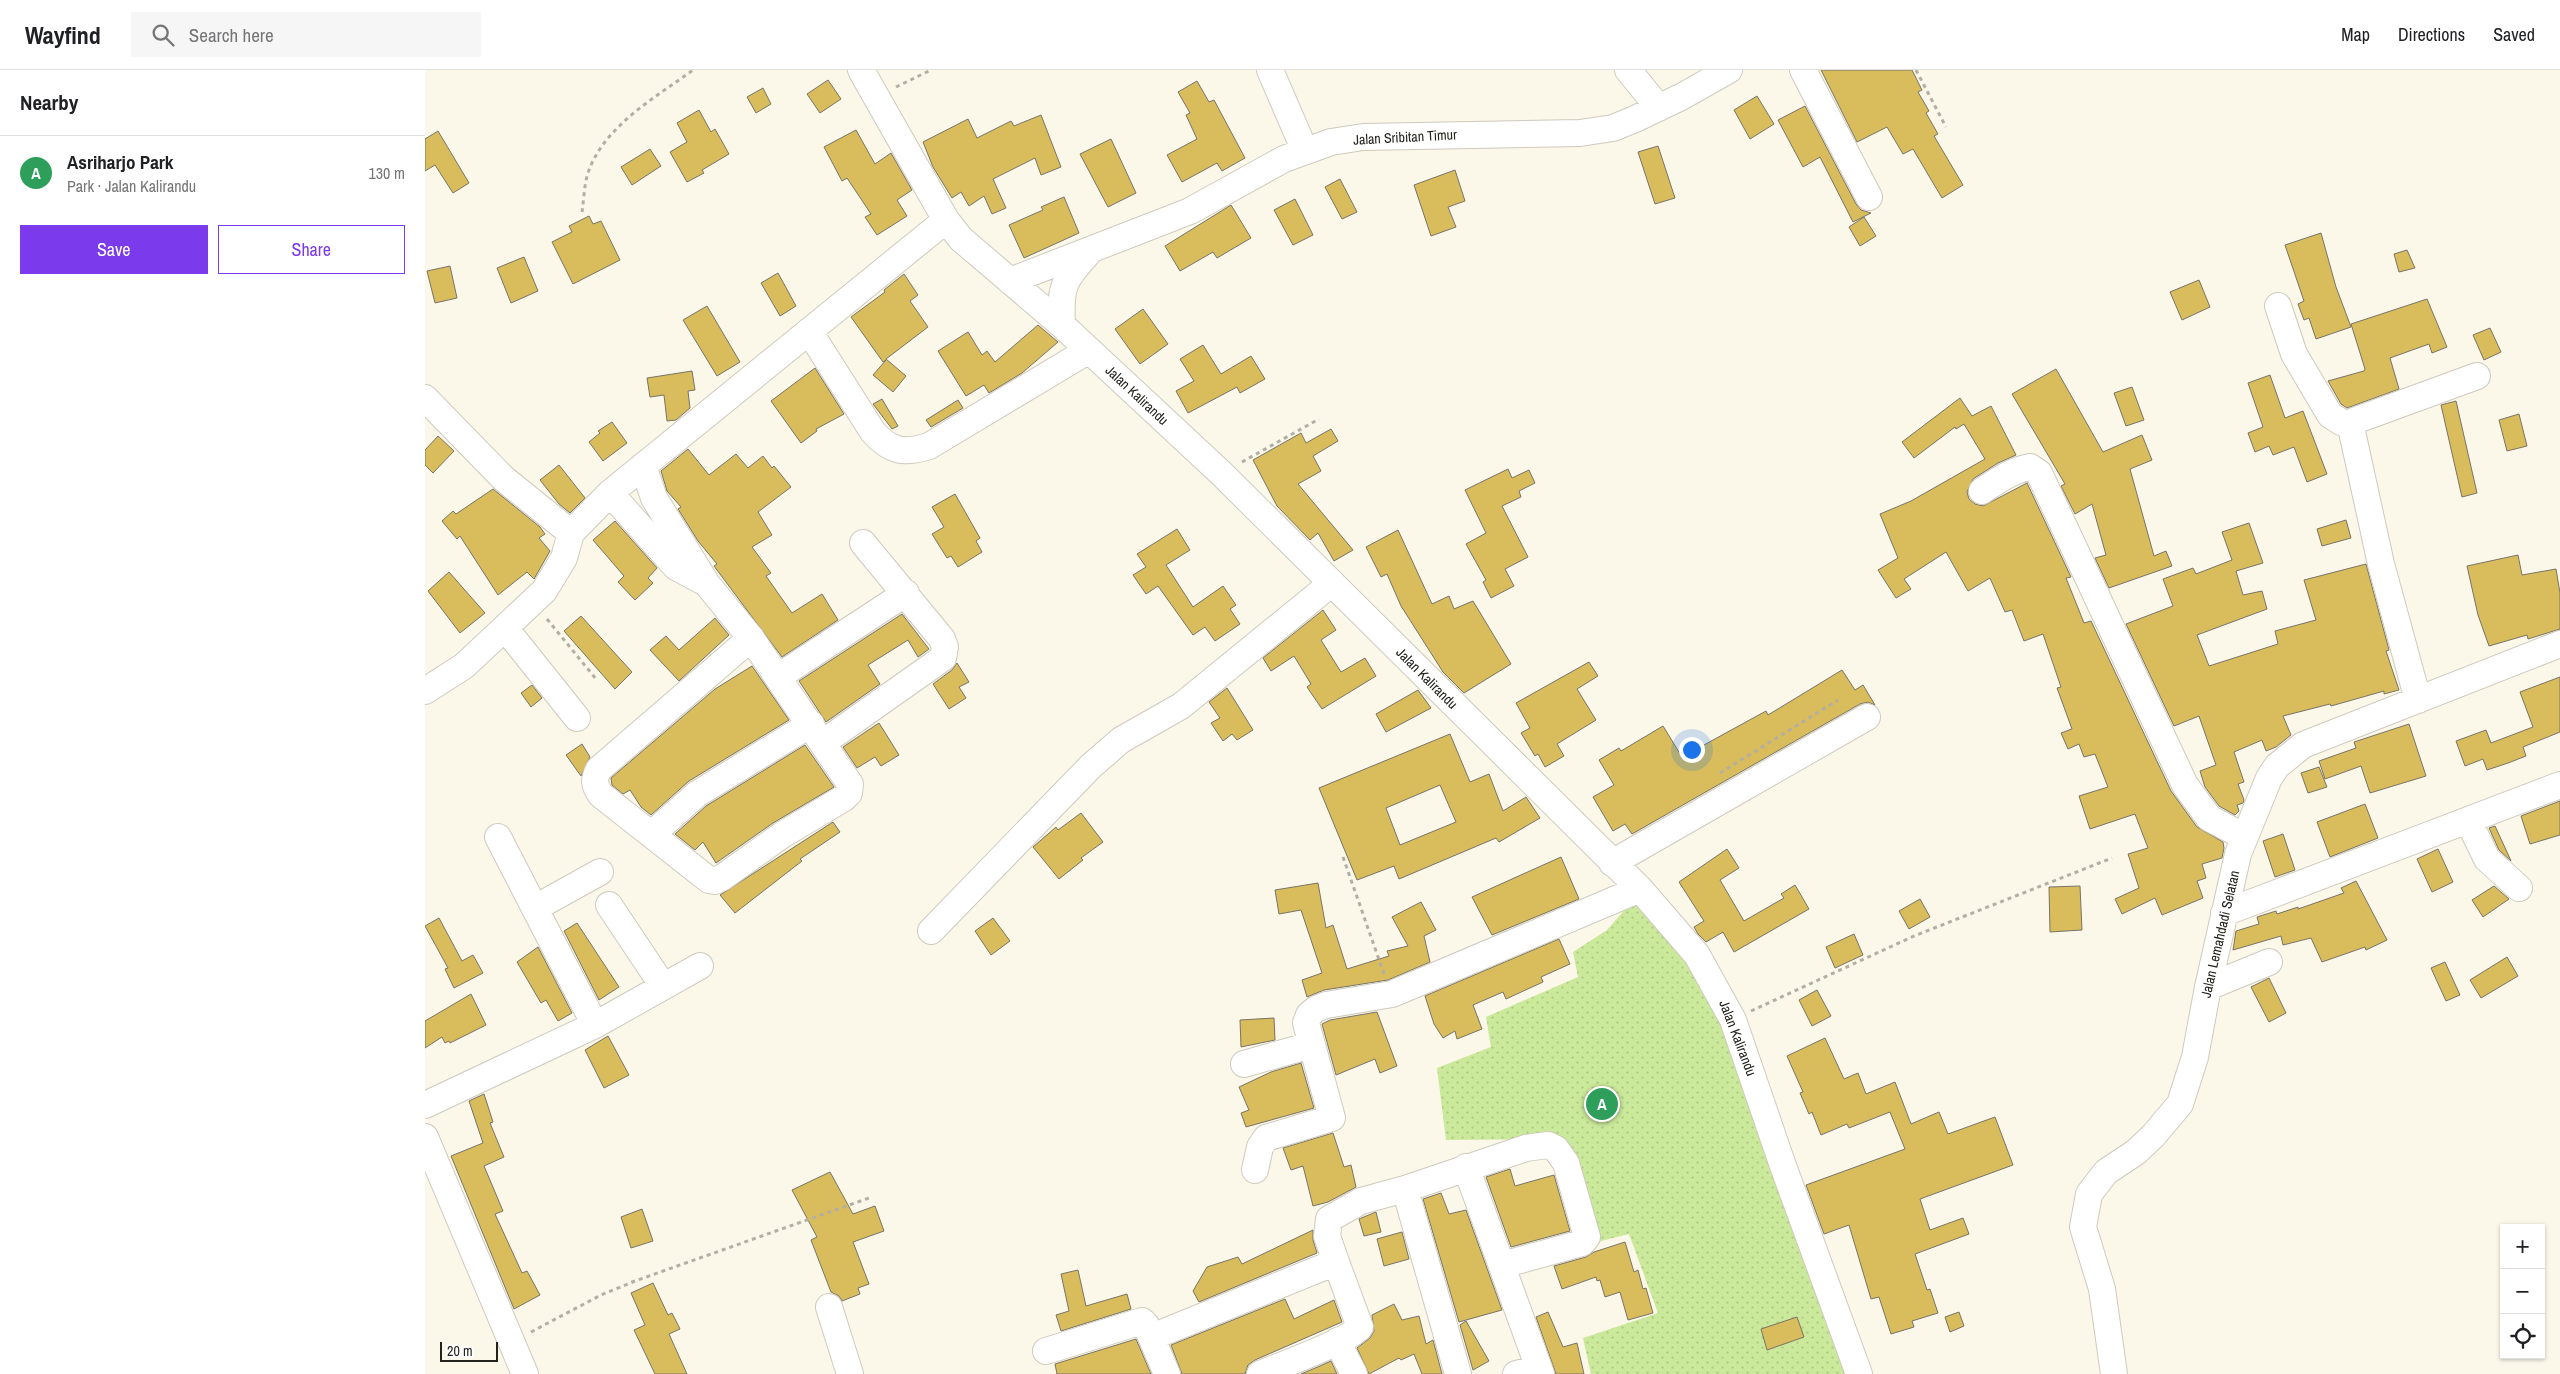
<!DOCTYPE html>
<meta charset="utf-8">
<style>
:root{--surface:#fff;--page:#f6f6f6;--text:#202124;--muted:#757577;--line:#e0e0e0;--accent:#7c3aed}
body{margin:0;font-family:"Archivo Narrow",sans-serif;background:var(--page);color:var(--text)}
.controls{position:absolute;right:15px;bottom:15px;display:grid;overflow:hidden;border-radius:0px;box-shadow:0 1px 4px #0004}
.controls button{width:45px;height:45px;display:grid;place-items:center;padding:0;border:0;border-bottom:1px solid var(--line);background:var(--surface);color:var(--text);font:25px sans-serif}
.scale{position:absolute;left:15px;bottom:12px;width:58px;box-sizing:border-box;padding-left:5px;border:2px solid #23221d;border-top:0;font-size:14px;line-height:18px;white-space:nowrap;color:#23221d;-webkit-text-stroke:4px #fff;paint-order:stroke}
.you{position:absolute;left:1266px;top:679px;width:18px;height:18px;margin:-12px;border:4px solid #fff;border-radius:50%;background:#1a73e8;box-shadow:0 0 0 8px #1a73e833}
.badge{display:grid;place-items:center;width:32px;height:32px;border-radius:50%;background:var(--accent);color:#fff;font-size:16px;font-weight:700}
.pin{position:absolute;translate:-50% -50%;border:2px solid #fff;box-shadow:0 1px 5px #0006}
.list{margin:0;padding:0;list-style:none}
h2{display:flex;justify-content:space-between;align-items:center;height:65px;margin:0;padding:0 20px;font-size:21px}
h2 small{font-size:16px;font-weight:400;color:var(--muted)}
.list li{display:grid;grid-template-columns:32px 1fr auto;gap:15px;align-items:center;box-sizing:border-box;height:75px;padding:0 20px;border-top:1px solid var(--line)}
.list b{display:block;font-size:19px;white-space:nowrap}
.list p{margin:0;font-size:16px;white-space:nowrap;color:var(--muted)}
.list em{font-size:16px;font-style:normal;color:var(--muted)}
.actions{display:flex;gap:10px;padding:15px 20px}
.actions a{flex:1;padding:11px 0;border:1px solid var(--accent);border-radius:0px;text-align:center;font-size:18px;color:var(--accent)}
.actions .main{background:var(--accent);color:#fff}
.icon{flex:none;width:28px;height:28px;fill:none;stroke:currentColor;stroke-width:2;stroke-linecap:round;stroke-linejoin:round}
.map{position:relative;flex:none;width:2135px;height:1304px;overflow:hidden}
header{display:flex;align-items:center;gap:30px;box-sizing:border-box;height:70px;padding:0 25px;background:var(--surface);border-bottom:1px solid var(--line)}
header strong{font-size:24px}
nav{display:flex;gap:28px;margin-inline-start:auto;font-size:18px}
.search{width:350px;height:45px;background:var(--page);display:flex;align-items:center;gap:12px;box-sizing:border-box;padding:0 18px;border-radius:0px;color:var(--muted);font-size:19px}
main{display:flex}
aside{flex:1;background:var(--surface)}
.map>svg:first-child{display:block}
.park{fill:url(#park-dots)}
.building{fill:#d9bc5b;stroke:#787468;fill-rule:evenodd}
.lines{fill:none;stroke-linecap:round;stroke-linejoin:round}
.minor-casing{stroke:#cecabd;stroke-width:28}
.path{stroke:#b2afa4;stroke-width:3;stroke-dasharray:4 4;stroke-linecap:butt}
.minor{stroke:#fff;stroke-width:26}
.labels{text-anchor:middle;stroke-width:5;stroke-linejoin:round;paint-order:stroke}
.street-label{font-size:14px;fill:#23221d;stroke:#fff}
</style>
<header>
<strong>Wayfind</strong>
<div class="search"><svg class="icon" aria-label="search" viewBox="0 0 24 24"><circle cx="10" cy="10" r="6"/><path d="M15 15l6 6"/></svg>Search here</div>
<nav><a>Map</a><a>Directions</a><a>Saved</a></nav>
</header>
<main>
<aside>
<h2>Nearby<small></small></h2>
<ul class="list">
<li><span class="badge" style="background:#2e9e5b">A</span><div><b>Asriharjo Park</b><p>Park · Jalan Kalirandu</p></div><em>130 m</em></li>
</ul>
<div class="actions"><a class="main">Save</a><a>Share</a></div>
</aside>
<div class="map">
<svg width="2135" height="1304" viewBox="0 0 2135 1304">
<defs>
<pattern id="park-dots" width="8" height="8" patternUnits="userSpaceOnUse" patternTransform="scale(1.25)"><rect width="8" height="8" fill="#cbe99a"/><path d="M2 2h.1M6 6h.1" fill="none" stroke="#aec884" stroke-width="1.8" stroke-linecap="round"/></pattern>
</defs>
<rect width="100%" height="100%" fill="#fbf7e9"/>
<!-- park -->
<path class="park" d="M1210,828L1261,878L1307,951L1433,1304H1166L1158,1268L1233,1243L1204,1164L1168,1173L1140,1069L1021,1070L1012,998L1066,977L1061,947L1153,907L1148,882L1182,860Z"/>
<!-- building -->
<path class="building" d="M1396,0H1487L1497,20L1493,22L1504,41L1501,43L1513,64L1509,66L1538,115L1517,128L1488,79L1478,84L1462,57L1432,72Z
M403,10L416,29L395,43L382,24Z
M772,11L784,32L789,30L820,88L797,101L792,93L757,112L742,85L772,69L761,45L765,43L753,22Z
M338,18L346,34L331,43L322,27Z
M1332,26L1349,54L1325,69L1309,40Z
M1380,36L1431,134L1436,140L1446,143L1428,152L1395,87L1378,97L1353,50Z
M274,40L286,62L290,59L304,84L277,100L279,103L262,112L245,82L262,72L252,53Z
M616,45L636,97L616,105L610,88L568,109L581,138L567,144L559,126L544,136L536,122L527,128L508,97L498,72L543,49L552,68L586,51L589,56Z
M431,60L450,94L466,83L487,120L472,130L482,146L452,165L440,147L446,144L422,108L417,111L399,77Z
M13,61L44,113L28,123L10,95L0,101V69Z
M686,69L711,123L683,137L655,84Z
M1233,76L1250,128L1230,134L1213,82Z
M225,79L236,96L207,115L196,97Z
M1030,100L1040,131L1023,137L1031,157L1006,166L989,115Z
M915,109L932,142L917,149L900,117Z
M639,127L654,163L599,188L584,155L618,140L616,137Z
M870,129L888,165L868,175L849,140Z
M806,135L826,168L792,188L788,182L755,201L740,176Z
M164,146L168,154L176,151L195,190L148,214L127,172L147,162L144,156Z
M1439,147L1451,166L1435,176L1424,157Z
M1896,163L1911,217L1926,257L1891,269L1884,248L1879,250L1873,234L1879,231L1860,175Z
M1982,180L1990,198L1974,202L1969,184Z
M99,187L113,221L86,233L72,198Z
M25,196L32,228L10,233L2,201Z
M353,203L371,236L355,246L336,213Z
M479,204L493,225L485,231L503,257L461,289L481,306L468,322L448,305L461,290L458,292L426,247L460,222L459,220Z
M1774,210L1785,237L1757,250L1745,222Z
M2002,229L2022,277L2007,283L2004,274L1965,288L1974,319L1922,338L1916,334L1903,311L1939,301L1940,299L1926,254Z
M282,236L315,292L292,306L258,250Z
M718,239L743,274L715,294L690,259Z
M613,255L633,272L597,303L564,323L559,315L541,326L513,281L543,262L557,285L562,281L570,292Z
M2065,258L2076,282L2059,290L2048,265Z
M778,275L796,304L826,286L840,309L815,323L812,317L763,343L751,321L769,311L755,289Z
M390,298L419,344L391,359L392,361L376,373L346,331Z
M1631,299L1678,382L1717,365L1727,390L1705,399L1729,486L1741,481L1747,496L1684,518L1670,488L1681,485L1667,434L1650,444L1636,416L1640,414L1587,324Z
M267,301L270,320L263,321L265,338L251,350L242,351L239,325L225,327L222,308Z
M1845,305L1860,348L1878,341L1902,404L1882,412L1869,377L1848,385L1844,376L1830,382L1823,363L1838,357L1823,313Z
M1707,317L1719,350L1701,356L1689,323Z
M1535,328L1547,346L1566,336L1591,385L1573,393L1548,409L1542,422L1544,429L1550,434L1558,436L1602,413L1646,507L1641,508L1659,553L1666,551L1746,721L1772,757L1798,772L1799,778L1797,788L1777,794L1781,808L1772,811L1778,828L1737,845L1730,828L1697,844L1690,829L1714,818L1703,784L1723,778L1710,744L1665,759L1654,726L1683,717L1670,684L1659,687L1654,674L1643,679L1636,663L1647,659L1632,618L1636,617L1618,564L1599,571L1587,540L1580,542L1565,508L1543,521L1521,482L1479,509L1486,519L1471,528L1453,500L1473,488L1455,444L1486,431L1560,389L1539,354L1531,359L1530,357L1489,388L1477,372Z
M457,329L473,356L467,359L448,334Z
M533,330L538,338L506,357L501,350Z
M2031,331L2052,423L2037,427L2016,335Z
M2094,344L2102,376L2082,381L2074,350Z
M187,352L202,373L178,391L164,372L175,363L173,361Z
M906,359L913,371L888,386L896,401L873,414L928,480L909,491L893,463L885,470L852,436L828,390L876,363L881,373Z
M13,366L29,381L8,403L0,395V380Z
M263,379L284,405L311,384L323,398L338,386L347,398L349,396L366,417L333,442L347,465L327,477L346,503L341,506L367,543L397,524L413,550L357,587L289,496L292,494L273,471L253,439L256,437L242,421L236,401Z
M134,395L160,428L145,443L134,434L115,410Z
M1083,399L1087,408L1104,400L1110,413L1094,421L1096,427L1077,436L1103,487L1080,499L1089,516L1066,528L1058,512L1061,510L1041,474L1061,463L1040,420Z
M68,419L115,457L120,464L114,468L125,481L109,509L102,502L73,525L35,466L32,469L17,451L28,441L31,444Z
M530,424L555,468L551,471L557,482L533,497L526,486L522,488L507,464L519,457L507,437Z
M1921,450L1926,468L1897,476L1892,459Z
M190,451L232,498L223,508L228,513L210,530L193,512L199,506L168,470Z
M1824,453L1838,493L1811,501L1818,525L1837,521L1842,539L1772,565L1784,596L1853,574L1850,561L1891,550L1879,510L1941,494L1964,580L1961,581L1974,620L1959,624V621L1906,636L1905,634L1858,646L1866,665L1851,677L1841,681L1837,670L1809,682L1819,712L1813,714L1819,730L1818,733L1812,735L1814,741L1810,745L1794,736L1780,717L1775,701L1791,695L1774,646L1749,656L1701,554L1748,536L1738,509L1768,498L1771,504L1807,490L1797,462Z
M752,459L765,480L741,495L768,537L798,516L811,535L805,539L815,554L790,571L780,557L768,565L733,516L721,524L708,505L721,497L712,484Z
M973,460L1007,534L1024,526L1029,539L1048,531L1086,594L1039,623L1018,602L976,536L962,504L956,507L941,477Z
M2093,485L2097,505L2131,499L2135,523V559L2103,569L2102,565L2064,576L2053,545L2042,496Z
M24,502L60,543L35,563L3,521Z
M898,540L911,560L896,570L916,602L940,588L951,606L897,639L882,617L886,614L869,586L846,601L838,588Z
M477,544L504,579L493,587L483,570L443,595L455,614L401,652L374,611Z
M156,546L207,602L190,619L139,561Z
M290,548L304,565L254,611L225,580L241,566L254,580Z
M1164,592L1173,606L1152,619L1171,650L1132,674L1139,686L1120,697L1113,684L1110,686L1096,663L1105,658L1091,633Z
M532,593L544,612L534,617L541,628L524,639L508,614L527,600Z
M327,596L364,650L264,711L226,745L216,737L205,720L198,724L187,715L186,708L290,619Z
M1417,600L1430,620L1438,615L1450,635L1443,632L1435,634L1207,764L1200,754L1188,761L1168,727L1189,715L1174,690L1194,678L1196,681L1238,656L1257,687L1341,641L1343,645Z
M2135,607V662L2098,677L2101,686L2083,693L2062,700L2058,689L2040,696L2031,671L2061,660L2066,673L2108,657L2095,622Z
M107,615L117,628L106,637L96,623Z
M802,618L828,660L812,670L807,664L798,671L786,653L795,648L784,632Z
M993,620L1006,638L961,662L951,644Z
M454,653L474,685L456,696L450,687L432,698L418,677Z
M1984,654L2001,706L1945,723L1936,696L1900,709L1894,691L1931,678L1929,672Z
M1025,664L1045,712L1064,704L1078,741L1101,727L1115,748L1074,772L1071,768L974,809L969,796L932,810L894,718ZM1015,715L1031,752L975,775L961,738Z
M157,674L165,687L156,706L141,685Z
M380,675L409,717L348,753L291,793L278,772L270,780L250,764L281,736Z
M1894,697L1902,717L1883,723L1876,703Z
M2135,731V765L2105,774L2096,746Z
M1940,734L1953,768L1905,787L1892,752Z
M656,743L678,772L656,788L658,790L634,809L608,777L631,757L633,760Z
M408,752L415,762L375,789L377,791L310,843L295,825Z
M2070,756L2082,782L2086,791L2074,780L2064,758Z
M1858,764L1870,800L1850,807L1838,771Z
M1302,779L1314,798L1295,810L1319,851L1359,828L1356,824L1370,815L1384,839L1309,882L1298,862L1281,872L1273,864L1269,857L1279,851L1254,812Z
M2013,779L2028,812L2007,822L1992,789Z
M1136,787L1154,829L1067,865L1047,827Z
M1931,811L1962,870L1941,880L1940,877L1897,892L1886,868L1858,875L1856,866L1808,880L1811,861L1834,854L1832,847L1851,841L1852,844L1873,837V839L1919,823L1916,818Z
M893,813L901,858L908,855L922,899L964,886L962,881L983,876L967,847L996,832L1011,860L999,866L1005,892L963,910L899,920L882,927L877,910L897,903L876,840L854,844L850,820Z
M1655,816L1657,860L1625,862L1624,817Z
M2069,816L2084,829L2058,847L2047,830Z
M1495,829L1505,847L1484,859L1474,841Z
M14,848L37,891L48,885L58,903L29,918L20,899L23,898L0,856Z
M568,848L585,871L566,885L550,861Z
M152,853L194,917L174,930L139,861Z
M1429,864L1438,885L1410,898L1401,877Z
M1134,869L1145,894L1116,907L1118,912L1081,929L1078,922L1048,935L1057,959L1032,969L1030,961L1018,968L1009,954L1000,926Z
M113,877L147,943L133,951L121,930L116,933L92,892Z
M2082,887L2093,906L2056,928L2045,910Z
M2020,892L2035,925L2021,931L2006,898Z
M1844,908L1861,943L1844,952L1826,917Z
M1392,920L1406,946L1387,956L1374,930Z
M46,924L61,955L25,973L24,971L20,973L17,967L0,978V951Z
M952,942L972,996L955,1003L950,989L911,1005L897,954L905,950Z
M849,948L850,970L816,977L815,950Z
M183,966L204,1005L179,1018L160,980Z
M1400,968L1419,1009L1433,1003L1441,1024L1470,1012L1486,1054L1514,1042L1523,1064L1570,1047L1588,1095L1495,1129L1505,1160L1538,1148L1544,1164L1490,1184L1502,1220L1505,1219L1513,1243L1487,1251L1489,1257L1466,1264L1454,1227L1446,1229L1424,1155L1399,1164L1381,1115L1480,1079L1465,1042L1424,1058L1422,1054L1396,1065L1387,1042L1384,1044L1375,1023L1378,1022L1362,986Z
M876,993L889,1038L821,1057L816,1043L824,1040L814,1017L846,1002Z
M59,1024L68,1052L65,1053L79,1087L59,1096L78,1141L70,1144L97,1203L102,1201L115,1225L89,1239L26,1086L58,1073L44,1031Z
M908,1063L919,1097L926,1095L931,1117L903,1132L888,1136L878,1096L866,1100L858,1078Z
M1085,1099L1090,1116L1129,1105L1145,1161L1086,1177L1061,1107Z
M405,1102L428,1144L450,1136L459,1161L428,1172L444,1214L433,1218L435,1224L417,1231L414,1226L406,1222L386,1170L392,1167L367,1120Z
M1016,1123L1024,1144L1041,1140L1077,1240L1034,1252L998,1129Z
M217,1139L228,1171L206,1178L196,1147Z
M951,1142L956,1162L939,1166L934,1149Z
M888,1160V1170L892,1183L774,1232L768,1221L782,1197L813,1187L817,1194Z
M977,1162L984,1189L959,1196L952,1169Z
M1200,1172L1209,1202L1213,1200L1218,1219L1221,1218L1228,1243L1203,1250L1195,1222L1180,1227L1175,1210L1172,1211L1171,1207L1137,1219L1129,1196L1161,1187L1169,1182Z
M653,1200L661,1236L702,1224L706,1239L636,1261L631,1245L644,1241L636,1204Z
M228,1213L243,1245L247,1243L255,1259L244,1264L262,1304H230L209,1260L220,1255L206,1223Z
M860,1229L869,1249L909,1230L917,1252L830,1290L823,1295L820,1304H757L746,1275Z
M969,1234L977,1250L994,1246L1001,1274L1008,1270L1017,1304H997L989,1284L976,1290L974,1288L944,1304L932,1278L945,1268L949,1261L947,1245Z
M1123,1242L1138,1277L1152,1273L1159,1304H1131L1111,1247Z
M1534,1242L1539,1256L1525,1262L1520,1247Z
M1372,1247L1379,1267L1342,1280L1336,1259Z
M1041,1251L1064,1291L1048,1300L1035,1255Z
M711,1269L726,1304H632L630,1294Z
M906,1291L912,1304H876L895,1296Z"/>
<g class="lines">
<defs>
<path id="minor" d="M436,0L521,150L536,169L637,255L797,404L1215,819L1272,885L1308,950L1357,1093L1434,1304
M845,0L880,81
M1203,0L1234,38
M1378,0L1444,127
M585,211L765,141L859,89L906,72L938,67L1155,63L1188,58L1210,49L1256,27L1304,0
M1853,236L1869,284L1905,345L1916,352L1927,354
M637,255C635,215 638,212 664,182
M384,261L448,362C466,382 479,384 504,376L664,280
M0,328L78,408L146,463
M218,396L229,428L282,514L326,568L425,714L424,723L419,728L357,765L298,807L290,811L284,810L176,725C169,715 168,710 174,699L326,568
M1557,421C1572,411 1587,400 1605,397L1614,403L1760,715L1784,748L1820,767
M185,423L251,497L277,511
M80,558L152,648
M353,607L481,523
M0,621L39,596L119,521L139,488L146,463L185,423L521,150
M1993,630L1956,494L1926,357L1929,351L2052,306
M399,672L518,588L520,577L517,569L438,473
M2043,750L2062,789L2094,818
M227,764L272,724L386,654
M73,767L170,955
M1187,793L1442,647
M184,835L238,916
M110,838L175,802
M1799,843L2135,715
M506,861L666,696L696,670L756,636L907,513
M1783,917L1844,892
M819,994L886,975
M0,1035L170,955L275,896
M0,1067L100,1304
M1041,1097L1116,1304
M830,1100L835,1077L841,1068L907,1048L881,953L884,945L891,939L901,935L967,924L1215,819
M980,1119L1101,1078L1123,1075L1131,1079L1141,1093L1162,1167L1157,1173L1077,1195
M911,1192L902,1166L904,1149L936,1131L980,1119L1033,1304
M404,1237L425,1304
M727,1267L911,1192L935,1257C925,1270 855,1296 835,1304
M912,1271L929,1304
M621,1281L717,1251L721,1255L742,1304
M1091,1304L1114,1298
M1689,1304L1677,1219L1658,1157L1664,1124L1681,1102L1711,1082L1728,1066L1755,1034L1770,987L1783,917L1813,784L1844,708L1852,696L1878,675L2135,574"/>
</defs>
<!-- minor casing -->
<use href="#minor" class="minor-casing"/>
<!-- path -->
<path class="path" d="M1491,0L1521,57
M471,17L506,0
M157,142C159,129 159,113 164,100C181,55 231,27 268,0
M817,392L894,349
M122,549L171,609
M1295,703L1413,630
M918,787L959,904
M1326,941L1489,866L1687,788
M106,1262L176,1225L210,1211L444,1128"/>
<!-- minor -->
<use href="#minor" class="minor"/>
</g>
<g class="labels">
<!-- street labels -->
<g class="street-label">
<text transform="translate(980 67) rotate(-3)" y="5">Jalan Sribitan Timur</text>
<text transform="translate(712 325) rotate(43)" y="5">Jalan Kalirandu</text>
<text transform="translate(1002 608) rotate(45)" y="5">Jalan Kalirandu</text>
<text transform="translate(1795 864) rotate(-77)" y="5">Jalan Lemahdadi Selatan</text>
<text transform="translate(1313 968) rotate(69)" y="5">Jalan Kalirandu</text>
</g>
</g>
</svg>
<div class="controls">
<button>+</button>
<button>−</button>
<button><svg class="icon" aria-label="locate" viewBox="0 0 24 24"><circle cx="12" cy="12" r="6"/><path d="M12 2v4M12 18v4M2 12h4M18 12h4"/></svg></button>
</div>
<div class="scale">20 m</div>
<div class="you"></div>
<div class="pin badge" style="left:1177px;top:1034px;background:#2e9e5b">A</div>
</div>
</main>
